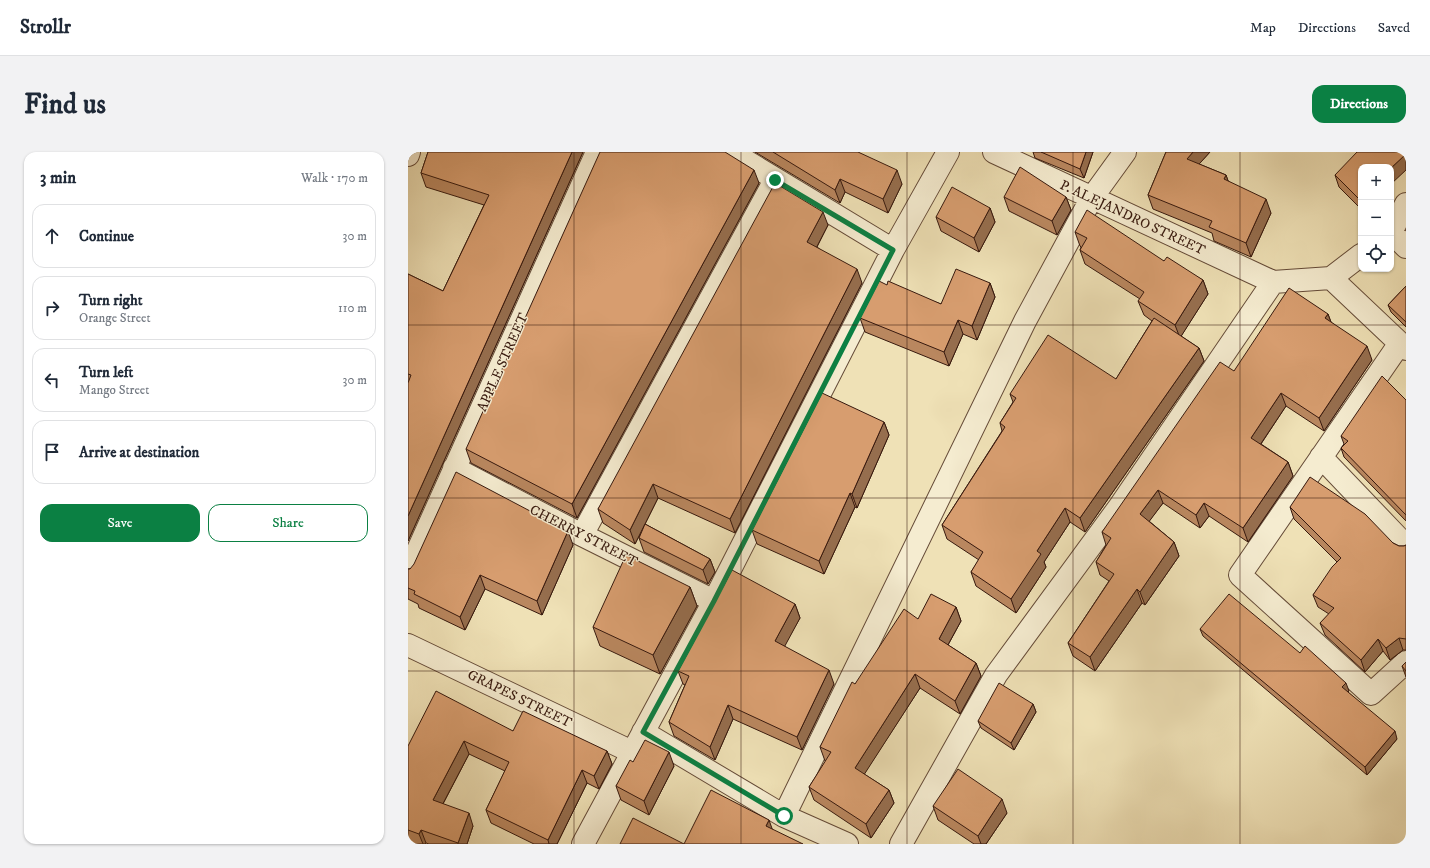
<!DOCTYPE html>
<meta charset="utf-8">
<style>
:root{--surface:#fff;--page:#f2f2f3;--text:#1f2937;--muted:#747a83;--line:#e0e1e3;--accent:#0b8043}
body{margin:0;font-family:"IM FELL DW Pica",serif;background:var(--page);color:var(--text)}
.controls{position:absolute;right:12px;top:12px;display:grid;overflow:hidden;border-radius:8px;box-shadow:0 1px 3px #0004}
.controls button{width:36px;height:36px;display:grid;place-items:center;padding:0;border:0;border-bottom:1px solid var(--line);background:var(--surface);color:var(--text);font:20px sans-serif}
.stop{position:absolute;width:12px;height:12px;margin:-9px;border:3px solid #0b8043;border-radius:50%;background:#fff}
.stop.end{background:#0b8043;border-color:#fff;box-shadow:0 1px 4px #0008}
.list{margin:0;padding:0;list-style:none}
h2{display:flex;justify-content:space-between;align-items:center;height:52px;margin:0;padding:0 16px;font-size:17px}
h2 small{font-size:13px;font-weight:400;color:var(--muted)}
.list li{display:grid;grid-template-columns:26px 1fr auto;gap:12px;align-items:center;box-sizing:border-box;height:64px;margin:0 8px 8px;padding:0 8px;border:1px solid var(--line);border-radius:12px}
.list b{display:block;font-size:15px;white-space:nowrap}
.list p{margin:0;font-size:13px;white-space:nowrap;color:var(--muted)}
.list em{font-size:13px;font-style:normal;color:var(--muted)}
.actions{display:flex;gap:8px;padding:12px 16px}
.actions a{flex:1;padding:9px 0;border:1px solid var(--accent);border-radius:12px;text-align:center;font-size:14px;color:var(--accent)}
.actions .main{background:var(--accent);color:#fff}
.icon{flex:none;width:22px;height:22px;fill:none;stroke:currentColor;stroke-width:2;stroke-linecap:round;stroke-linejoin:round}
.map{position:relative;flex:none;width:998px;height:692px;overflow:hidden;border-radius:12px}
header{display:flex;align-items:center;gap:24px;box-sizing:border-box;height:56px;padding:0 20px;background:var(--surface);border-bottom:1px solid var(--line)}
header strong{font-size:19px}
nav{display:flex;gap:22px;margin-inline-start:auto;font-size:14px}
.intro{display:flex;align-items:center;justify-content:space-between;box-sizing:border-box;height:96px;padding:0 24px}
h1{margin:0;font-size:28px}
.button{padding:10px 18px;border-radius:12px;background:var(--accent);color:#fff;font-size:14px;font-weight:700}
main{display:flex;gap:24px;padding:0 24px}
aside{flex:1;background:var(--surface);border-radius:12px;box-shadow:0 1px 3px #0004}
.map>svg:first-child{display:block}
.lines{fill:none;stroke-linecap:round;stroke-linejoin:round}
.minor-casing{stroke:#654b38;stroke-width:24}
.minor{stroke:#f5ecd0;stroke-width:22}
.wall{fill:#b9875f;stroke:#37190e}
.shaded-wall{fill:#966e4e;stroke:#37190e}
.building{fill:#d79d6f;stroke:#37190e}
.route{stroke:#0b8043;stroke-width:5}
.grid{fill:none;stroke:#37190e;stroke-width:1;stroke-opacity:0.55}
.labels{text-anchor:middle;stroke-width:3;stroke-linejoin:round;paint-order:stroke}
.street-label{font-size:14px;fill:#37190e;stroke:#f5ecd0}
</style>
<header>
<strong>Strollr</strong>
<nav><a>Map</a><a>Directions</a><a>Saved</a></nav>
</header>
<div class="intro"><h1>Find us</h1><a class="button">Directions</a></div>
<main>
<aside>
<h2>3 min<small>Walk · 170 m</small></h2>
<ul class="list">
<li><svg class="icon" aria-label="ahead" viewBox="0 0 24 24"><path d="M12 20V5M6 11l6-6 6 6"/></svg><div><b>Continue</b></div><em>30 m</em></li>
<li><svg class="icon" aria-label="right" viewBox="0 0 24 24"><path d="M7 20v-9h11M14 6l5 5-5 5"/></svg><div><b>Turn right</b><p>Orange Street</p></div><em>110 m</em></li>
<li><svg class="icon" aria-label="left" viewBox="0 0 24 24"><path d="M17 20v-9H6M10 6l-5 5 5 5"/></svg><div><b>Turn left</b><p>Mango Street</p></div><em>30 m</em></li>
<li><svg class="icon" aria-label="arrive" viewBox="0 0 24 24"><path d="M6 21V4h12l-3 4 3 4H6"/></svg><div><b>Arrive at destination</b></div></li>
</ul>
<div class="actions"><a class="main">Save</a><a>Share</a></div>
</aside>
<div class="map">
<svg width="998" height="692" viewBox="0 0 998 692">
<rect width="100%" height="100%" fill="#efe1b6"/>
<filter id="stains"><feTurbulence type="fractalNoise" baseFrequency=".005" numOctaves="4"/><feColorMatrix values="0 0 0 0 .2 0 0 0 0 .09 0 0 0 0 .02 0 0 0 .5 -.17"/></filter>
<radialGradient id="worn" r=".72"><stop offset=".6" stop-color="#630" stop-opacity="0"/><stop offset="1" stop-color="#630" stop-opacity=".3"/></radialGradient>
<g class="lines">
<defs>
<path id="minor" d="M323,0L485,98
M586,0L865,130L923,126L998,197
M0,3L1,0
M983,80L998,52
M983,80L998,95
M923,126L953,103
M992,191L832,423L963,542L998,510
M913,305L998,394
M46,316L174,383L306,449
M174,383L367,28
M0,420L189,0
M0,493L224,600
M235,580L376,664L439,692
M376,664L617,169L683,47L717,0
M175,692L306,449L485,98L540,0
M493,692L588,523L712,354L865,130"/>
</defs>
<!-- minor casing -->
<use href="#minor" class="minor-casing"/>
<!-- minor -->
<use href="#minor" class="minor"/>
</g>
<!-- wall -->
<path class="wall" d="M20,0H175L35,311L0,389V122L35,139L76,53L18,35L13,21Z
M347,0H450L494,32L480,61L437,40L432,51Z
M625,0H685L676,26L627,6Z
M758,0H802L791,12L818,23L820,29L863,61L843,105L806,89L804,81L745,57L740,43Z
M953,15V57L931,35L927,23Z
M351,31L169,366L63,311L58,297Z
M596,45H658L663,58L649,83L601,59Z
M582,56L587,70L571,100L533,79L528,65Z
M420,73L409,95L454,131L327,381L250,346L237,372L302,407L307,420L300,432L236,400L231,386L237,372L227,392L195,371L190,357Z
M667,80L756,109L795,128L800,142L773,184L791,196L796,209L677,380L662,370L636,410L638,415L608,461L568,434L563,420L571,408L539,387L534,373L594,279L592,271L605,250L602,242L708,227L744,169L736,163L730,149L732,147L677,112L672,98L673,95L672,94Z
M582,131L587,145L569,188L555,182L541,214L457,180L452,166L479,133L533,152Z
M998,134V175L983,160L980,153Z
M920,162L923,170L964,208L916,279L878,254L853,292L880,310L885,324L840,390L801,364L792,376L755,351L741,369L766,390L771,404L737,453L734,451L687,519L665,504L660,491L701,429L692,423L688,410L698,393L694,380L826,219Z
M998,248V369L936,305L933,296L936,292L933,284Z
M476,270L481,283L449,356L447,355L416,422L349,392L344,378Z
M882,355L985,391L991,394H996L998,393V498H995L982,508L975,499L957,520L917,483L912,471L921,462L910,455L905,443L929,410L886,367Z
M165,393L134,463L77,437L57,478L11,456L10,452L0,447V417Z
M282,435L289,454L252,522L192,494L185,475Z
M387,452L392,466L376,494L426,532L394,598L325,567L307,608L266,584L261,570L277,533L275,532L270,519Z
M548,455L553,469L540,493L568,511L573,524L552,562L512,536L456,622L481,638L486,651L463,686L406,648L401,635L418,609H417L412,595L447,532L510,467Z
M792,477L892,501L941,539L940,540L989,587L959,623L795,484Z
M998,510V525L994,514Z
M625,552L628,560L606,598L573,576L570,569Z
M105,579L199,599L204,612L191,637L179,631L149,692H126L83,671L78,658L97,619L61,602L35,652L65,674L59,692H21L18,691L17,692H8L0,689V594Z
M225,610L266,614L241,663L213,648L208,634Z
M525,654L599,661L578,692H566L530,668Z"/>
<!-- shaded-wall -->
<path class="shaded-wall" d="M164,0H175L35,311L0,389V364Z
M678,0H685L676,26L672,17Z
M785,0H802L784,20L779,7Z
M998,2V18L983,32V16Z
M346,18L351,31L169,366L164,352Z
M489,18L494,32L480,61L475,47Z
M818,23L823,37L816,27Z
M432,27L437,40L432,51L427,38Z
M658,45L663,58L649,83L644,69Z
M858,47L863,61L843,105L838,91Z
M582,56L587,70L571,100L566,86Z
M415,60L420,73L404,104L399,90Z
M449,117L454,131L327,381L322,367Z
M795,128L800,142L772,186L767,173Z
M582,131L587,145L569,188L564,174Z
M920,162L925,176L917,166Z
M550,168L555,182L541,214L536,200Z
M959,194L964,208L916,279L911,266Z
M791,196L796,209L677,380L672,366Z
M873,241L878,254L848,299L843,286Z
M476,270L481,283L449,356L444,342Z
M880,310L885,324L840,390L835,376Z
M245,332L250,346L227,392L222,378Z
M750,338L755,351L737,375L732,362Z
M442,341L447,355L416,422L411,409Z
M796,351L801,364L792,376L788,363Z
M657,356L662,370L636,410L638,415L608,461L603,447L629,399Z
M160,379L165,393L134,463L129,449Z
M766,390L771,404L737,453L732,440Z
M302,407L307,420L300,432L295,418Z
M72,423L77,437L57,478L52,465Z
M282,435L289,454L252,522L245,503Z
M729,437L734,451L687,519L682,505Z
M387,452L392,466L372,503L367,489Z
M548,455L553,469L536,500L531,487Z
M991,486L995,498L982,508L978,496Z
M970,487L975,499L957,520L953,508Z
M568,511L573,524L552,562L547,549Z
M421,518L426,532L394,598L389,585Z
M507,522L512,536L452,629L447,616Z
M938,531L941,539L937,542L934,535Z
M625,552L628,560L606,598L603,591Z
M320,553L325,567L307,608L302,595Z
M987,579L989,587L959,623L957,615Z
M56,589L61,602L30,661L25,648Z
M199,599L204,612L191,637L186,624Z
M261,600L266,614L241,663L236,649Z
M174,618L179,631L149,692H141L140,688Z
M481,638L486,651L463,686L458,672Z
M594,647L599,661L578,692H573L570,684Z
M61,661L65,674L59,692H50V691Z
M361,668L366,682L358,674Z
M13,678L18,691L17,692H15L11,682Z"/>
<!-- building -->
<path class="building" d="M20,0H164L0,364V231L3,223L0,222V122L35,139L81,43L13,21Z
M192,0H317L346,18L164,352L58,297Z
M365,0H450L489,18L475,47L432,27L427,38Z
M633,0H678L672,17Z
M758,0H785L779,7L818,23L816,27L858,47L838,91L801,75L804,69L740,43Z
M949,0H998V2L983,16V15H953V49L927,23Z
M612,15L658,45L644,69L596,45Z
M367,31L415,60L399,90L449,117L322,367L245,332L222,378L190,357Z
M544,35L582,56L566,86L528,65Z
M679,58L756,109L759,105L795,128L767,173L730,149L736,140L672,98L679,86L667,80Z
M548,117L582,131L564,174L550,168L536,200L452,166L471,129L479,133L480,129L533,152Z
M998,134V170L980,153Z
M881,136L920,162L917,166L959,194L911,266L873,241L843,286L880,310L835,376L796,351L788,363L750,338L732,362L766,390L732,440L729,437L682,505L660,491L706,422L688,410L703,386L694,380L812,210L826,219Z
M746,166L791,196L672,366L657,356L629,399L633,402L603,447L563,420L575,400L534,373L597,275L592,271L608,246L602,242L640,183L708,227Z
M974,224L998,248V363L933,296L940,289L933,284Z
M414,241L476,270L444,342L442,341L411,409L344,378Z
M48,320L160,379L129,449L72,423L52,465L6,442L7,439L0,436V417H2L6,412Z
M902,325L957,362L985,391L991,394H996L998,393V487L991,486L978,496L970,487L953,508L912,471L926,456L905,443L924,415L933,406L882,355Z
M237,372L302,407L295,418L231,386Z
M218,403L282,435L245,503L185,475Z
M324,418L387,452L367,489L421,518L389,585L320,553L302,595L261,570L281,524L270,519Z
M523,442L548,455L531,487L568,511L547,549L507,522L447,616L481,638L458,672L401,635L423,600L412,595L444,530L447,532L496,457L510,467Z
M821,442L892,501L897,494L938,531L934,535L987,579L957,615L792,477Z
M998,510V519L994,514Z
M591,531L625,552L603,591L570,569Z
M28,539L105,579L115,559L199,599L186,624L174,618L140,688L78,658L101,610L56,589L25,648L61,661L50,691L13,678L11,682L0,678V594Z
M237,588L261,600L236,649L208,634L222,608L225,610Z
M550,617L594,647L570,684L525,654Z
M303,638L361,668L358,674L395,692H276Z
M225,666L276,692H212Z"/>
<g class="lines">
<!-- route -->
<path class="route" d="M367,28L485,98L306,449L235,580L376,664"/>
</g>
<!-- grid -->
<path class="grid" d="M166,0V692M333,0V692M499,0V692M665,0V692M832,0V692M0,173H998M0,346H998M0,519H998"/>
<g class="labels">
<!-- street labels -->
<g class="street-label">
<text transform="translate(725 65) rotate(25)" y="5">P. ALEJANDRO STREET</text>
<text transform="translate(94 210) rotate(-66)" y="5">APPLE STREET</text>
<text transform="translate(176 383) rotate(27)" y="5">CHERRY STREET</text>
<text transform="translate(112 546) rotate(26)" y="5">GRAPES STREET</text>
</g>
</g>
<rect width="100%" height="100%" filter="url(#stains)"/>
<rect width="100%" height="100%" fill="url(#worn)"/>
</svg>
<div class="controls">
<button>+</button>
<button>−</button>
<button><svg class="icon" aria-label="locate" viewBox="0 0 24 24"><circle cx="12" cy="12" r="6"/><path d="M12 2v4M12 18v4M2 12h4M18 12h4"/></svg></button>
</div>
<div class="stop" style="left:376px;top:664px"></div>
<div class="stop end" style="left:367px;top:28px"></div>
</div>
</main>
